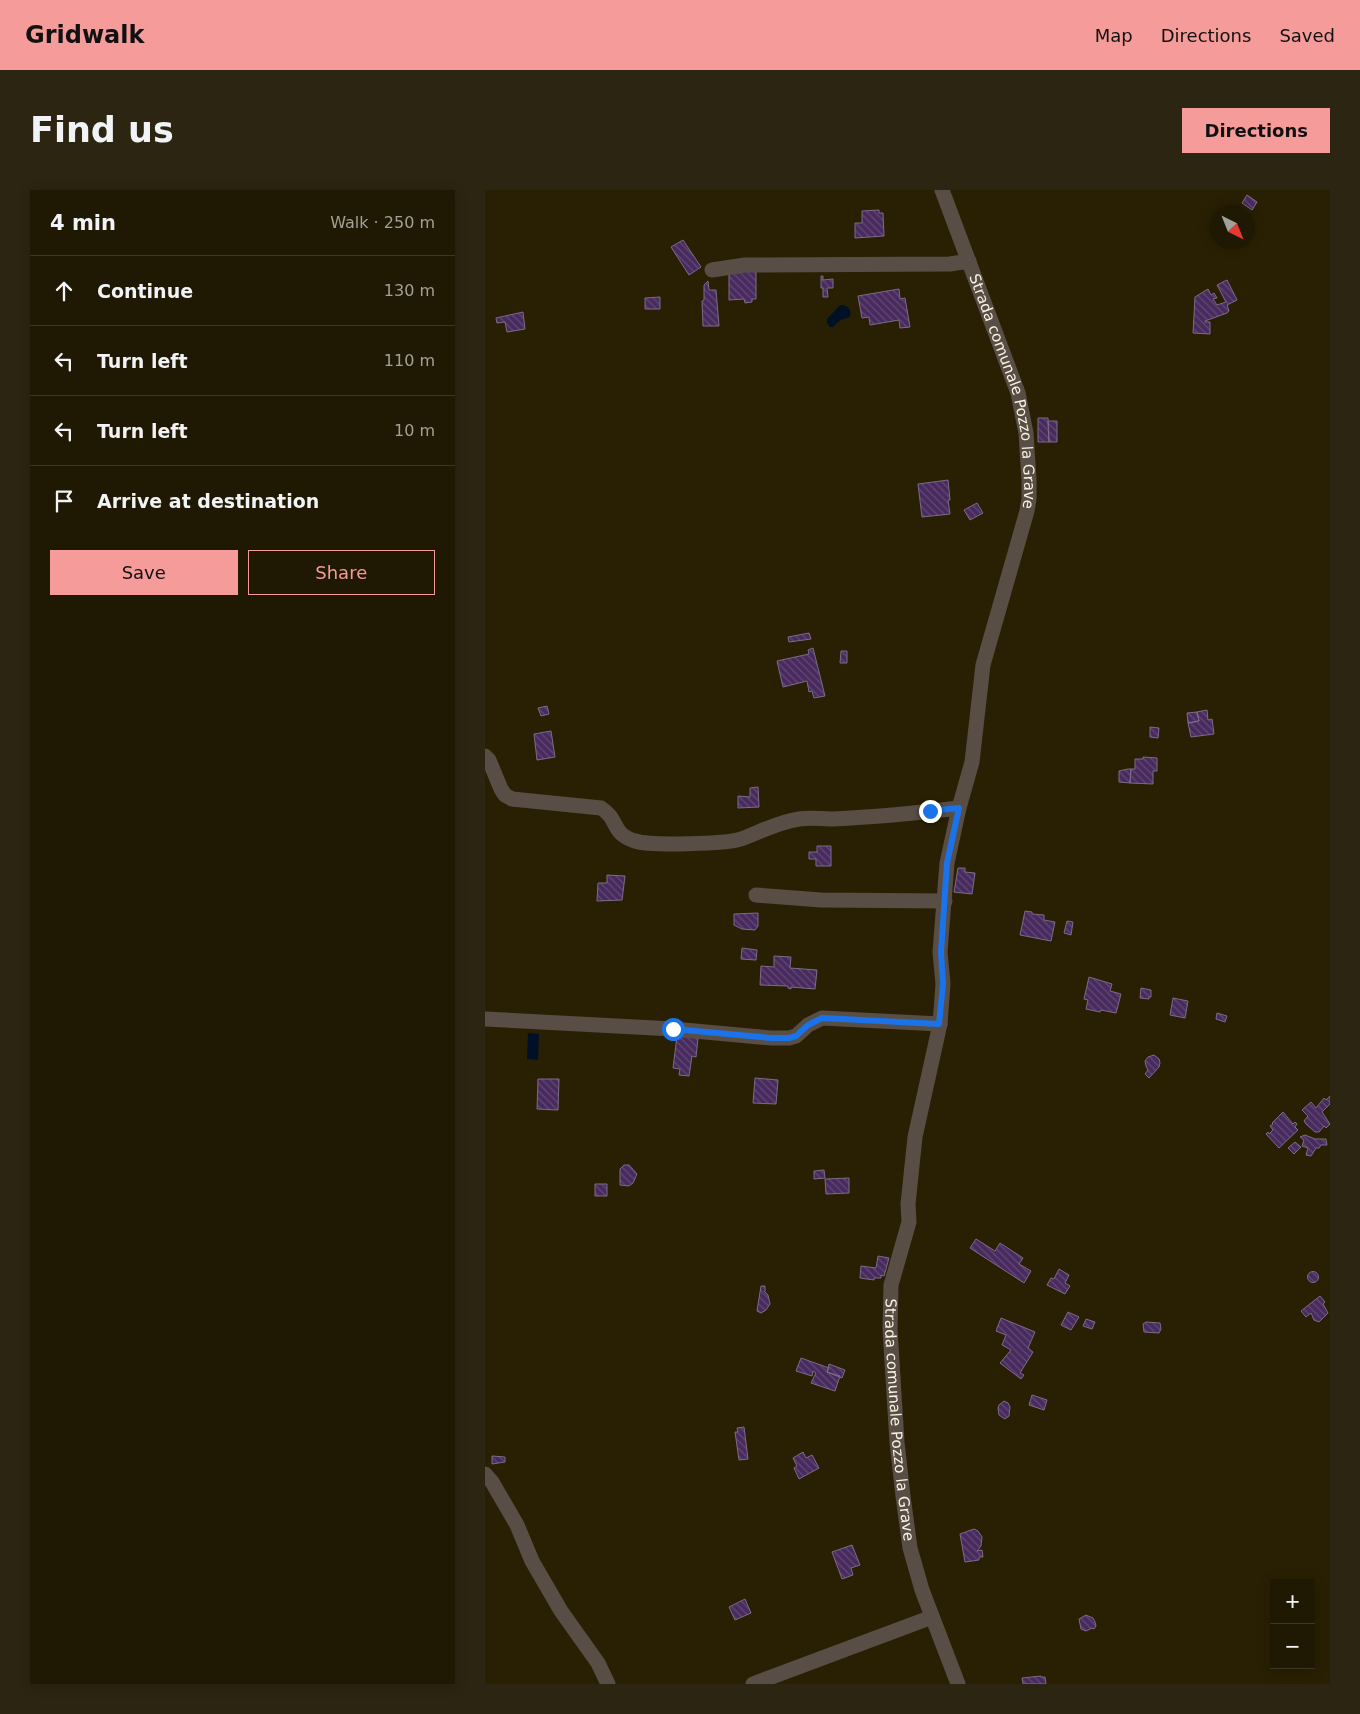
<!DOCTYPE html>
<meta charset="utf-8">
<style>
:root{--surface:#1f1802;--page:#2c2511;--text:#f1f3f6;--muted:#a1a099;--line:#3c3724;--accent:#f59b99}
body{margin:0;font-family:"DejaVu Sans",sans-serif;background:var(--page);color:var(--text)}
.controls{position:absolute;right:15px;bottom:15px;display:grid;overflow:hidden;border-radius:0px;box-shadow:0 2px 12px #0003}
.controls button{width:45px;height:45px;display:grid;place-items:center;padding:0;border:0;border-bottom:1px solid var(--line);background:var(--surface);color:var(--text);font:25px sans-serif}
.compass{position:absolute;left:725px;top:15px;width:45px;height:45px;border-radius:50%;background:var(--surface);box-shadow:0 2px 12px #0003;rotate:137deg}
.stop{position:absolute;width:15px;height:15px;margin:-11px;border:4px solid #1a73e8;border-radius:50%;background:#fff}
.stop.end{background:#1a73e8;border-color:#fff;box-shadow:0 1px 5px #0008}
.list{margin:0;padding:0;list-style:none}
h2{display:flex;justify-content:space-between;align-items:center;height:65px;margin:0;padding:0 20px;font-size:21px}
h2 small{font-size:16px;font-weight:400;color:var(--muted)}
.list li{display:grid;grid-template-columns:32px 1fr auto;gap:15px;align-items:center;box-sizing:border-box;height:70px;padding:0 20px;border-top:1px solid var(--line)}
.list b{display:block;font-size:19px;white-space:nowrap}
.list em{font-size:16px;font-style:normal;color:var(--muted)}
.actions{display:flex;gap:10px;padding:15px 20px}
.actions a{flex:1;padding:11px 0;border:1px solid var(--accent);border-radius:0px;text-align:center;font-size:18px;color:var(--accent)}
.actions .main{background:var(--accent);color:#111}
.icon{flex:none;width:28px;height:28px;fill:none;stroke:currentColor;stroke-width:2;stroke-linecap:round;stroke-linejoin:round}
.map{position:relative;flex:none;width:845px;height:1494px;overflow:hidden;border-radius:0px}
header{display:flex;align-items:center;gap:30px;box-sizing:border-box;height:70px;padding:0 25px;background:var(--accent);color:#111}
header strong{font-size:24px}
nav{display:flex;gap:28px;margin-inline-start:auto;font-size:18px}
.intro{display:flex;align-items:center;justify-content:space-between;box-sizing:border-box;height:120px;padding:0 30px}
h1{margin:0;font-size:35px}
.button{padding:12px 22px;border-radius:0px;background:var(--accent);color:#111;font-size:18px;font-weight:700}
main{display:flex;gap:30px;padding:0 30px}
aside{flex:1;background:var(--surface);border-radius:0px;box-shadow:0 2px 12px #0003}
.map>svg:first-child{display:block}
.water{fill:#001127}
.building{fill:url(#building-back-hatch);stroke:#7b6c88}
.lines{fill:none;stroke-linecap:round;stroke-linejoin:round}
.minor{stroke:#594e45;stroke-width:15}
.route{stroke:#1a73e8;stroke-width:6}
.labels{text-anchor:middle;stroke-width:4.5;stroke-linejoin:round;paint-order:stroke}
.street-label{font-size:15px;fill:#f9f3e2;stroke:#201600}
</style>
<header>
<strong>Gridwalk</strong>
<nav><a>Map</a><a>Directions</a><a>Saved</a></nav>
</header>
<div class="intro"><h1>Find us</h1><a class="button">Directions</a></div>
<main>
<aside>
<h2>4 min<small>Walk · 250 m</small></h2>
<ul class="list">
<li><svg class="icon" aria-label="ahead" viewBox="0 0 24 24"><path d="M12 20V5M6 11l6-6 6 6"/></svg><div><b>Continue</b></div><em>130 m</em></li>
<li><svg class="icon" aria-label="left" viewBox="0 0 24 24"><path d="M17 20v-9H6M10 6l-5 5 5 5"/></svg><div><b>Turn left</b></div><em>110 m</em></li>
<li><svg class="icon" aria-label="left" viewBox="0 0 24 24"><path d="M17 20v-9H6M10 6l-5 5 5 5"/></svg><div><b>Turn left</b></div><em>10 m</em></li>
<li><svg class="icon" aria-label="arrive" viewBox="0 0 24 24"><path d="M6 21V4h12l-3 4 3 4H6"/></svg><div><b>Arrive at destination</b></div></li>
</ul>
<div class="actions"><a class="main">Save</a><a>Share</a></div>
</aside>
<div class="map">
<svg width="845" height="1494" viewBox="0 0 845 1494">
<defs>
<pattern id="building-back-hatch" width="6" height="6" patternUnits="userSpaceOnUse" patternTransform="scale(1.25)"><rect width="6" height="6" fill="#482a5e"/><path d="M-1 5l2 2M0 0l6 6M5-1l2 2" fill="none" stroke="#634975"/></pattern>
</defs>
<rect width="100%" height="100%" fill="#292003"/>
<!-- water -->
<path class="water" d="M355,115C363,114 367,120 365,127L355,130L348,137H345L342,133V129Z
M43,843L54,844L53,870L42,869Z"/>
<!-- building -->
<path class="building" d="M762,5L772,12L767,20L757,13Z
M394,20V23H398L399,46L370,48V33H377V21Z
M198,50L216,77L204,85L186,57Z
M271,79V109H267V112L260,113L259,109L244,110V80Z
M336,86H338V90L348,89V98H342L343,107H338V98H336Z
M742,90L752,110L742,115L744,121L742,123L720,131V132H725V144L708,143L710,107L723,99L726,105L729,103L732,108L728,109L732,115L741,112L732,95Z
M223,91L224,100H231L234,136H218L217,111L219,110V95Z
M414,99L415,109L420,108L425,137L415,138L414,130L385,135L384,127L377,128L373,106Z
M175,107V119H160V108Z
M38,122L40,139L22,142L20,132L12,133L11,128Z
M553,228H563L564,252H553Z
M563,231H572V252H564Z
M463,290L465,310H463L465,324L437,327L433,294Z
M492,313L498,323L485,330L479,320Z
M324,443L326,449L304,452L303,447Z
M328,458L340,506L329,508L327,501L324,502L322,491L298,497L292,471L324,464L323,460Z
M356,461H362V473H355Z
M62,516L64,524L56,526L53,518Z
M722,520L723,530L727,529L729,544L706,547L703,533L714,531L712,522Z
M712,522L714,531L703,533L702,523Z
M665,537L674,538L673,548L665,547Z
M66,541L70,567L52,570L49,544Z
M658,567L672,568V581H668V594L645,593L646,579H650V569H658Z
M643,579H646L645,593L634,592V581Z
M273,597L274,617L253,618V606L265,607V598Z
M332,656H346V676H331V669H324V662H332Z
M473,678H480V682L490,683L487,704L469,702Z
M122,685L140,686L137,710L112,711L113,693H122Z
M540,721L547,722V724L559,725V730L570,732L566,751L535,745Z
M273,723V736L270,740L257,739L249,735V724Z
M582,731L588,732L586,745L579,743Z
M257,758L272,760L271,770L256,769Z
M289,766L306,767L305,778L332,780L330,799L306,797V799L303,798V796L275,795L276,776L289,777Z
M604,787L627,794L625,801L636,804L631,823L616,820L615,822L601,819L603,810L599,809Z
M656,798L666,800V807H664V809L655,808Z
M688,808L703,811L700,828L685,825Z
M732,823L742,826L740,832L731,829Z
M192,846L213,848L211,867L207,866L204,886L194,885L195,879L188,878Z
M669,865L674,869L675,873L674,877L664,888L660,884L663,880L661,876L660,871L663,867Z
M270,888L293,890L291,914L268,913Z
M53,889H74L73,920L52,919Z
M845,906V914L837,922L845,934L841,938L839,936L834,942H830L821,934L819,931L823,926L817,920L826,912L831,918L839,908L841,910Z
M798,922L808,934L810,932L812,934L810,937L813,940L794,958L781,944L783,942L784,944L788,940L785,936L788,934L787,933Z
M820,945L830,949H841L842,955H836L834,958H831L826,966L821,965L823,958L817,956L819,950L815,947Z
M810,952L816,957L809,964L803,958Z
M139,975H144L152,984L148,993L144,996L135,995V979Z
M339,980L340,988L329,989V981Z
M364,988V1003L341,1004L340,989Z
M110,994H122V1006H110Z
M491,1049L510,1061L515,1053L538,1068L534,1074L546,1081L539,1093L485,1058Z
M393,1066L404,1068L399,1086L396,1085V1088H389V1090L375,1088L376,1076L391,1078Z
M574,1079L584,1085L580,1093L585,1096L580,1104L562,1095L566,1088L569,1089Z
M822.5 1087a5.5 5.5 0 1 1 11 0a5.5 5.5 0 1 1-11 0Z
M276,1096H280V1102L283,1105L285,1114L281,1120L276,1123L272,1121Z
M835,1106L840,1112L838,1114L843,1123L834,1132L829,1130L826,1123L821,1127L816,1121Z
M583,1122L594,1127L586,1140L576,1135Z
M516,1128L550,1142L543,1158L548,1162L535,1183L539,1185L536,1189L515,1173L526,1160L517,1155L521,1145L511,1141Z
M601,1129L610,1132L607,1139L598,1136Z
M661,1132L675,1133L676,1139L674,1143L659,1142L658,1134Z
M316,1168L344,1178L342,1182L355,1186L350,1201L326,1193L331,1183L328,1181L327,1186L311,1181Z
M344,1174L360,1180L357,1188L342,1182Z
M547,1205L562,1210L559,1220L544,1215Z
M519,1211L523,1213L525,1217L524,1226L520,1229L514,1225L513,1218L514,1215Z
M259,1237L263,1269L254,1270L250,1242H253L252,1238Z
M318,1262L321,1268L327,1265L334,1278L314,1289L309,1278L312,1276L308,1268Z
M7,1266L20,1267V1272L7,1274Z
M489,1339L493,1341L497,1347L496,1356L492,1361L497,1360L498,1367H494V1370L480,1372L475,1344Z
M367,1355L375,1375L366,1378L368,1385L357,1389L347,1362Z
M260,1409L266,1423L250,1430L244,1417Z
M601,1425L608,1428L610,1432L611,1436L609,1439L607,1438L601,1441L596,1439L594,1429Z
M556,1486V1487H560L561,1494H538L537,1488Z"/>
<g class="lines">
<!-- minor -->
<g class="minor">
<path id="s1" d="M457,0L533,203L541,243L544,290V309L542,321L498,475L487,572L474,618L462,673L455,762L458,794L455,834L430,947L423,1014L424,1032L406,1095L405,1139L412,1252L418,1306L425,1358L437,1400L473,1494"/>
<path d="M227,80L260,75L465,74L484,71"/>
<path d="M0,566L4,570L16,599L20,605L27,609L116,618C135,630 125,643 150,651C165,656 241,654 256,649C275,642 293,632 314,629C325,627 337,629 348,629C390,627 432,623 474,618"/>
<path d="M271,705L336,710L460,711"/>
<path d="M0,829L188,839L286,848H304L311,846L323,835L337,828L455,834"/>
<path d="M0,1284L7,1292L32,1335L47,1371L76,1421L113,1473L123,1494"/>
<path d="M268,1494L447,1427"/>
</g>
</g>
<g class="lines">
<!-- route -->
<path class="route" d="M188,839L286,848H304L311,846L323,835L337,828L454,834L458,794L456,762L462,673L474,618L445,621"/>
</g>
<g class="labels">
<!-- street labels -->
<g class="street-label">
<text dy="5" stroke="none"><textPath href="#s1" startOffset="212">Strada comunale Pozzo la Grave</textPath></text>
<text dy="5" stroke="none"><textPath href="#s1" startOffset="1261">Strada comunale Pozzo la Grave</textPath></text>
</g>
</g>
</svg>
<div class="controls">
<button>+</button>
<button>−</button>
</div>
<svg class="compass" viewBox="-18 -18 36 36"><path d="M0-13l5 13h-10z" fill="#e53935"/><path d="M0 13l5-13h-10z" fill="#a1a099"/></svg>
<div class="stop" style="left:188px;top:839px"></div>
<div class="stop end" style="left:445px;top:621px"></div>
</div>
</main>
